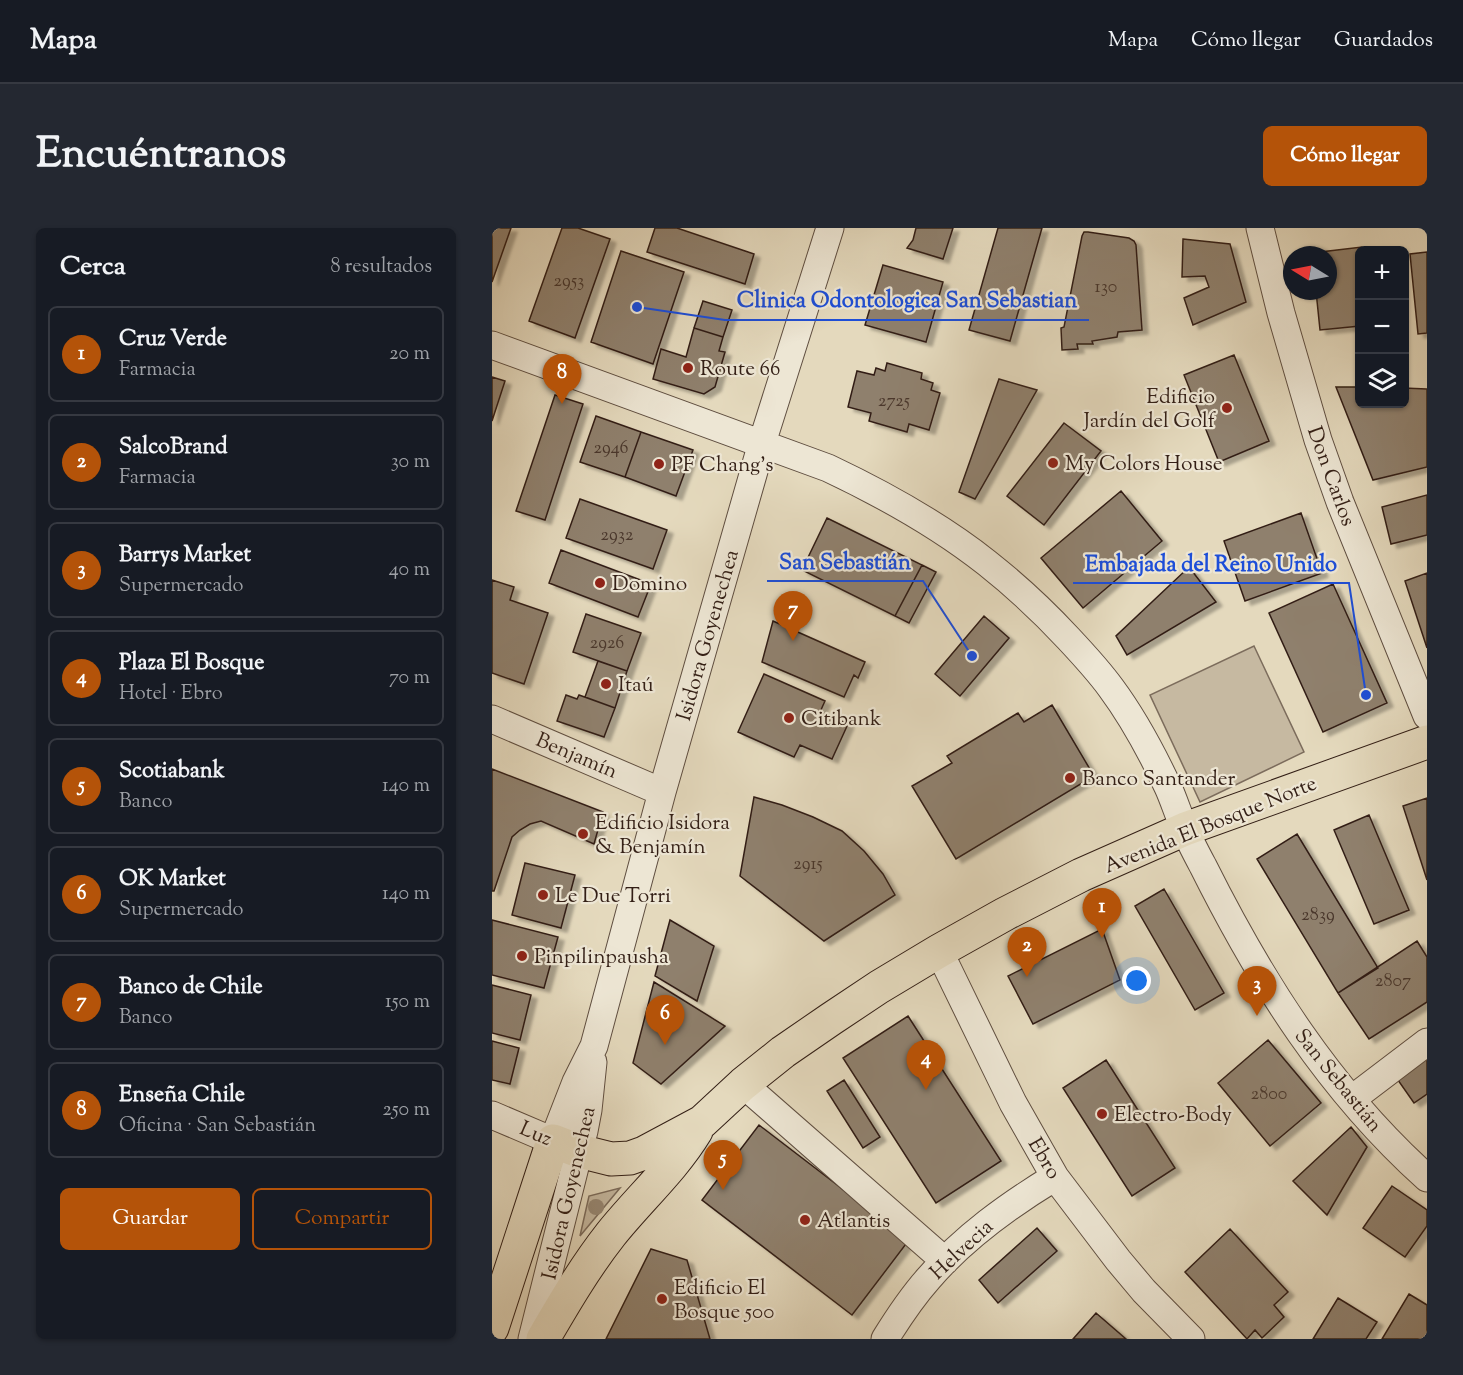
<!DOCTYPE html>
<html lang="es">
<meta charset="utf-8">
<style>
:root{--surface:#171b24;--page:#242831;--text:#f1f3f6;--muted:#9ea1a6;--line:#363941;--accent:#b45309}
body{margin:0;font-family:"Sorts Mill Goudy",serif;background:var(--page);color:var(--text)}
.controls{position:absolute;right:18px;top:18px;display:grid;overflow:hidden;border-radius:9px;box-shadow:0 2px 4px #0004}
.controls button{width:54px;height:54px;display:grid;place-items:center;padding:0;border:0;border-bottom:2px solid var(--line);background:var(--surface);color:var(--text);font:30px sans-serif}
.compass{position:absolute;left:791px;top:18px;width:54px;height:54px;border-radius:50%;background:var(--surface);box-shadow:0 2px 4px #0004;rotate:280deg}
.you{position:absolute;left:645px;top:753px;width:21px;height:21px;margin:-15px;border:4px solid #fff;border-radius:50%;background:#1a73e8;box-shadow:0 0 0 9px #1a73e833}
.badge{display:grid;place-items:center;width:39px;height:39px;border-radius:50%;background:var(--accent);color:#fff;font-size:20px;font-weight:700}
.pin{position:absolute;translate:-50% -50px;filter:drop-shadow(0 2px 3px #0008)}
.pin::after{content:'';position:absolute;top:32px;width:21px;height:18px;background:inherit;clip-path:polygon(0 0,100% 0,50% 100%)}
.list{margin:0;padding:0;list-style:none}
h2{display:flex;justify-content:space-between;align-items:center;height:78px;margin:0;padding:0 24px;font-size:26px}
h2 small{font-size:20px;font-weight:400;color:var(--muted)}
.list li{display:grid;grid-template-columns:39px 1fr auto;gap:18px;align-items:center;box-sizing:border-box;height:96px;margin:0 12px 12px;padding:0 12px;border:2px solid var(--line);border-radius:9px}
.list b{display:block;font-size:22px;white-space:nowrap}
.list p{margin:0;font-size:20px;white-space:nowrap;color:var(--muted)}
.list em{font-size:20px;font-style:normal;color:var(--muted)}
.actions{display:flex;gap:12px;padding:18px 24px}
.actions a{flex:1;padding:14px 0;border:2px solid var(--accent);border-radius:9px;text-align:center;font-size:21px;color:var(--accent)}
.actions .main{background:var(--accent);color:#fff}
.icon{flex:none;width:33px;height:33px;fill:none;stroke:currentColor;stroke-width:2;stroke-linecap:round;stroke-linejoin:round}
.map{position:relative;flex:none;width:935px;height:1111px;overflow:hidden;border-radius:9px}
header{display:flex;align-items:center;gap:36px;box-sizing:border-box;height:84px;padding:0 30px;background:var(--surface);border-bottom:2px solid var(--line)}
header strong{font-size:28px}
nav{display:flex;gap:33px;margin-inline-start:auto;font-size:21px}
.intro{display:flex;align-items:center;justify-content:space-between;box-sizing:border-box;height:144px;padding:0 36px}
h1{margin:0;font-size:42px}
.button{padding:15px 27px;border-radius:9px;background:var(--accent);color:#fff;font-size:21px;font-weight:700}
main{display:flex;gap:36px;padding:0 36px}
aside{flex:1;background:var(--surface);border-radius:9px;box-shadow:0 2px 4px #0004}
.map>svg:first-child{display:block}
.green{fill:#c6b9a1;stroke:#7c6c5c;stroke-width:1.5}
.building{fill:#8f806d;stroke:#331f16;stroke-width:1.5;filter:url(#shadow)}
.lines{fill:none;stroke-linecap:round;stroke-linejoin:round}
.minor-casing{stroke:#5f4e40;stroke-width:29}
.major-casing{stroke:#331f16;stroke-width:35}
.minor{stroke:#ede6d4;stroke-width:27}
.major{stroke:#e4d9bd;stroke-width:33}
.tree{fill:#978874}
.poi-dot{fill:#8f2418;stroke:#ede6d4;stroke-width:2}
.labels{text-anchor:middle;stroke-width:4.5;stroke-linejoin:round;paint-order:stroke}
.number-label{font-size:18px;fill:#4a372c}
.poi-label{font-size:21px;fill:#331f16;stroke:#ede6d4;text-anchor:start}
.street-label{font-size:21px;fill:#331f16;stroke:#ede6d4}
.leader{fill:none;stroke:#1d4ed8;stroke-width:2}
.callout-dot{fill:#1d4ed8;stroke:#ede6d4;stroke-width:2}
.callout-label{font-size:22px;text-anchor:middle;font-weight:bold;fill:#1d4ed8;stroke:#ede6d4;stroke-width:4.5;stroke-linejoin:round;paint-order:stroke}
</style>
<header>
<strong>Mapa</strong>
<nav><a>Mapa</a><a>Cómo llegar</a><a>Guardados</a></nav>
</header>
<div class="intro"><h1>Encuéntranos</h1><a class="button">Cómo llegar</a></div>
<main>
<aside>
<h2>Cerca<small>8 resultados</small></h2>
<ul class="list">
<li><span class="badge">1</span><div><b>Cruz Verde</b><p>Farmacia</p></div><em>20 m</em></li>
<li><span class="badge">2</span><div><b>SalcoBrand</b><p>Farmacia</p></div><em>30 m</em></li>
<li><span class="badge">3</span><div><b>Barrys Market</b><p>Supermercado</p></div><em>40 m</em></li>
<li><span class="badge">4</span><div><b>Plaza El Bosque</b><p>Hotel · Ebro</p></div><em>70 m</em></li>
<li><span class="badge">5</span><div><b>Scotiabank</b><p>Banco</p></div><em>140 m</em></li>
<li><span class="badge">6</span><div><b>OK Market</b><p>Supermercado</p></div><em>140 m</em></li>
<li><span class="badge">7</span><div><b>Banco de Chile</b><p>Banco</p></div><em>150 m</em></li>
<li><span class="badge">8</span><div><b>Enseña Chile</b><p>Oficina · San Sebastián</p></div><em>250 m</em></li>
</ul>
<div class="actions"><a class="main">Guardar</a><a>Compartir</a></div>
</aside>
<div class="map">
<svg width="935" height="1111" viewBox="0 0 935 1111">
<defs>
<filter id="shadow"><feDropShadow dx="6" dy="4" stdDeviation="1.5" flood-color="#0004"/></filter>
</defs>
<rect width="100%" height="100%" fill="#e4d9bd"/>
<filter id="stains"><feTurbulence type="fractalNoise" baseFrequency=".00333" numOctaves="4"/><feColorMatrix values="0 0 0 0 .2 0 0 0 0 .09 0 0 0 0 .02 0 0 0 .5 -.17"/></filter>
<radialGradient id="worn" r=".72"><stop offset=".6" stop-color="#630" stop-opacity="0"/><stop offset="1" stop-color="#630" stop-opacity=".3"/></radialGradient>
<!-- green -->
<path class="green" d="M762,418L812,524L708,574L658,467Z
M128,960L88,1008L97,968Z"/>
<!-- building -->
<path class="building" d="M0,0H19L0,54Z
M70,0H86L118,11L83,110L37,93Z
M163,0H185L262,26L253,56L155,24Z
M424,0H461L451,31L415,20L421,12Z
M506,0H550L518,113L477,102Z
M592,4H596L637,10L642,13L644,17L650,102L626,104L625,109L600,113L601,116H585L586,121L570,122L569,100L572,99L590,8Z
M691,11L738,16L754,74L701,97L692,70L717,59L713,48L690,49Z
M870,19L871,22H868V98L828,102L824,63H836V27H820V25Z
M129,23L192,44L161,136L99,114Z
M935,24V105L926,106L918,26Z
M391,37L451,54L434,114L373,97Z
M211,73L240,82L231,109L202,100Z
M202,100L231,109L227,123L233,124L223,159L212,166L161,151L169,121L194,129Z
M742,127L777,213L727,234L692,147Z
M395,135L430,145L429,151L441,155L439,162L448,165L437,202L417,196L415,204L377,193L379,185L356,179L365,143L382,147L384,140L393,143Z
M0,149L13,153L0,193Z
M507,151L545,162L483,271L467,264Z
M844,159H868V176H912V160L935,161V239L881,252Z
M63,167L91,176L53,292L24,283Z
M104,188L149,204L133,249L88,234Z
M572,195L609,223L552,297L515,268Z
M149,204L201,222L184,268L133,249Z
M629,263L670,313L591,380L549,330Z
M935,267V307L899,316L890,279Z
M88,271L175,302L161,341L74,310Z
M809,285L830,345L753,373L732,313Z
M335,290L430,337L403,388L310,342Z
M69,322L159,356L146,389L57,355Z
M430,337L444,344L417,395L403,388Z
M697,339L724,374L635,427L624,408Z
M935,345V420L913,353Z
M0,352L22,359L18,372L56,385L32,456L0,445Z
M841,356L895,475L831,504L777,385Z
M94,386L149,405L135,443L81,424Z
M492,388L517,410L468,468L443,446Z
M281,393L373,434L366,450L362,447L352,469L270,434Z
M106,433L135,443L123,480L93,469Z
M272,446L333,473L328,484L356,496L340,531L308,517L302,529L246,504Z
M74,467L85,471L87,467L123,480L112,509L65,493Z
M560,477L602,548L464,631L420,558L460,535L455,528L526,485L532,494Z
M0,541L111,584L102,616L49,593L38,596L28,602L20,609L2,663H0Z
M262,569L290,577L321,589L350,603L372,623L391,646L403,667L332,713L248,648Z
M935,570V652L911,578Z
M877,587L917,682L882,696L842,602Z
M805,606L886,740L846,765L765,631Z
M33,635L83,647L69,700L20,687Z
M672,661L732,765L703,782L643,678Z
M0,692L66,709L52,760L0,747Z
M178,692L222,718L205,773L163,748Z
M610,701L628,752L541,796L516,748Z
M925,713L935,729V774L877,811L846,765Z
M162,754L233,798L169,856L141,835Z
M0,757L39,767L28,812L0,805Z
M416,788L509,933L444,975L351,830Z
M776,812L829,875L778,918L726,855Z
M0,813L27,820L18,856L0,852Z
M935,821V866L922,875L901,845Z
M614,832L683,940L640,968L571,860Z
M352,852L388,909L371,920L335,863Z
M267,897L417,1012L360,1087L210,972Z
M859,899L875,919L835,987L801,953Z
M900,958L935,982V998L913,1029L871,1000Z
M545,1000L565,1023L506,1075L487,1052Z
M738,1001L796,1064L782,1077L792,1089L770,1110L763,1102L755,1111L693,1044Z
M159,1021L195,1032L218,1111H114Z
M917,1066L935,1077V1111H890Z
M846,1070L885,1094L874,1111H821Z
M604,1085L634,1111H581Z"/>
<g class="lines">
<defs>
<path id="minor" d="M768,0L789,85L826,212L848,274L935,488
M0,117L336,240C391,266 447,297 495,335C524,358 551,383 576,410C591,426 606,442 619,460C642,491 660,525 676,559C682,572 686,586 692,599C697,612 704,625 711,638C769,754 837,862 935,950
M0,491L170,564
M447,723L521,875L563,949L626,1032L652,1063L699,1111
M251,856L453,1033
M860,871L935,814
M0,887L61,913L84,854L102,818L170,564L270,215L338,0
M40,1111L92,903L96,882L101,834
M393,1111C406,1090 420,1069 436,1051C472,1009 517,977 563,949"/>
<path id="major" d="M0,1100L61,913L87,923L119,931L138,930L152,925L210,894L251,856L291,824L339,791L387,759L447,723L513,686L589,647L693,601L935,514
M51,1111C72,1075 93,1039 119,1006C147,971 181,941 204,903"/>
</defs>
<!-- minor casing -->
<use href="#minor" class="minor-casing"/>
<!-- major casing -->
<use href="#major" class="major-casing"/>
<!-- minor -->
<use href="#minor" class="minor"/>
<!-- major -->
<use href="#major" class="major"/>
</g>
<!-- trees -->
<circle class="tree" cx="104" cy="979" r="8"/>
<!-- markers -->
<g class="poi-dot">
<circle cx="196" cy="140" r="6"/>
<circle cx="735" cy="180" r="6"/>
<circle cx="561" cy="235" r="6"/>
<circle cx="167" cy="236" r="6"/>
<circle cx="108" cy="355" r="6"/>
<circle cx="114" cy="456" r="6"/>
<circle cx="297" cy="490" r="6"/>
<circle cx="578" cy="550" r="6"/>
<circle cx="91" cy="606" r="6"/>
<circle cx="51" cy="667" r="6"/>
<circle cx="30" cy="728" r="6"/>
<circle cx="610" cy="886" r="6"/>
<circle cx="313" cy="992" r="6"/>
<circle cx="170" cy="1071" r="6"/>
</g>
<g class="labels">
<!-- number labels -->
<g class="number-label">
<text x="77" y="58">2953</text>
<text x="614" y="64">130</text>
<text x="402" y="178">2725</text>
<text x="119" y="225">2946</text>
<text x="125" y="312">2932</text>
<text x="115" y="420">2926</text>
<text x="316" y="641">2915</text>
<text x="826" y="692">2839</text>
<text x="901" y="758">2807</text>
<text x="777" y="871">2800</text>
</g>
<!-- poi labels -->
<g class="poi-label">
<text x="208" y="147">Route 66</text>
<text x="723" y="175" text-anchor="end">Edificio<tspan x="723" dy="24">Jardín del Golf</tspan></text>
<text x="573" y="242">My Colors House</text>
<text x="179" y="243">PF Chang's</text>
<text x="120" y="362">Domino</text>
<text x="126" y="463">Itaú</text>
<text x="309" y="497">Citibank</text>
<text x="590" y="557">Banco Santander</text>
<text x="103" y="601">Edificio Isidora<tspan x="103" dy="24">&amp; Benjamín</tspan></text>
<text x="63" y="674">Le Due Torri</text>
<text x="42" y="735">Pinpilinpausha</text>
<text x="622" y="893">Electro-Body</text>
<text x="325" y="999">Atlantis</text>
<text x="182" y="1066">Edificio El<tspan x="182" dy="24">Bosque 500</tspan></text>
</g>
<!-- street labels -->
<g class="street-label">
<text transform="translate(840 248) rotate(70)" y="7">Don Carlos</text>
<text transform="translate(215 407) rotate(-74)" y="7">Isidora Goyenechea</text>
<text transform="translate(85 527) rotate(23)" y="7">Benjamín</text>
<text transform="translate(718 596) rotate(-22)" y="7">Avenida El Bosque Norte</text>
<text transform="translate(847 852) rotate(51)" y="7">San Sebastián</text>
<text transform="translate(44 905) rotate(23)" y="7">Luz</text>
<text transform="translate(553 930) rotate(59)" y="7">Ebro</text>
<text transform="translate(76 965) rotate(-77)" y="7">Isidora Goyenechea</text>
<text transform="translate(469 1021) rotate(-43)" y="7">Helvecia</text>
</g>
</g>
<!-- callouts -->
<path class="leader" d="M145 79L233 92H597M480 428L431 353H275M874 467L857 355H581"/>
<g class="callout-dot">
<circle cx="145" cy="79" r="6"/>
<circle cx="480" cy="428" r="6"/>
<circle cx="874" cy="467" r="6"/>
</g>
<g class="callout-label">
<text x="415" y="79">Clinica Odontologica San Sebastian</text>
<text x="353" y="341">San Sebastián</text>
<text x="719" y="343">Embajada del Reino Unido</text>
</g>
<rect width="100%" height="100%" filter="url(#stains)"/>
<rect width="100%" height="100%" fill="url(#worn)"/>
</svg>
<div class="controls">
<button>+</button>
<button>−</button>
<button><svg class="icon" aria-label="layers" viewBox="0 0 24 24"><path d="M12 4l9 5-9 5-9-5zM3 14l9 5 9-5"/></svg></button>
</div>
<svg class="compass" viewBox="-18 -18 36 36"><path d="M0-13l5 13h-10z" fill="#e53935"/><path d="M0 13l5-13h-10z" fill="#9ea1a6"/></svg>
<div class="you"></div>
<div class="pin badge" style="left:610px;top:710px">1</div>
<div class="pin badge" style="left:535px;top:749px">2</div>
<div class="pin badge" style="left:765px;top:788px">3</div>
<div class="pin badge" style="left:434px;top:862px">4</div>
<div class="pin badge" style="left:231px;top:962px">5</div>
<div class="pin badge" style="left:173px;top:817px">6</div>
<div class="pin badge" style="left:301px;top:413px">7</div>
<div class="pin badge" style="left:70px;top:176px">8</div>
</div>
</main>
